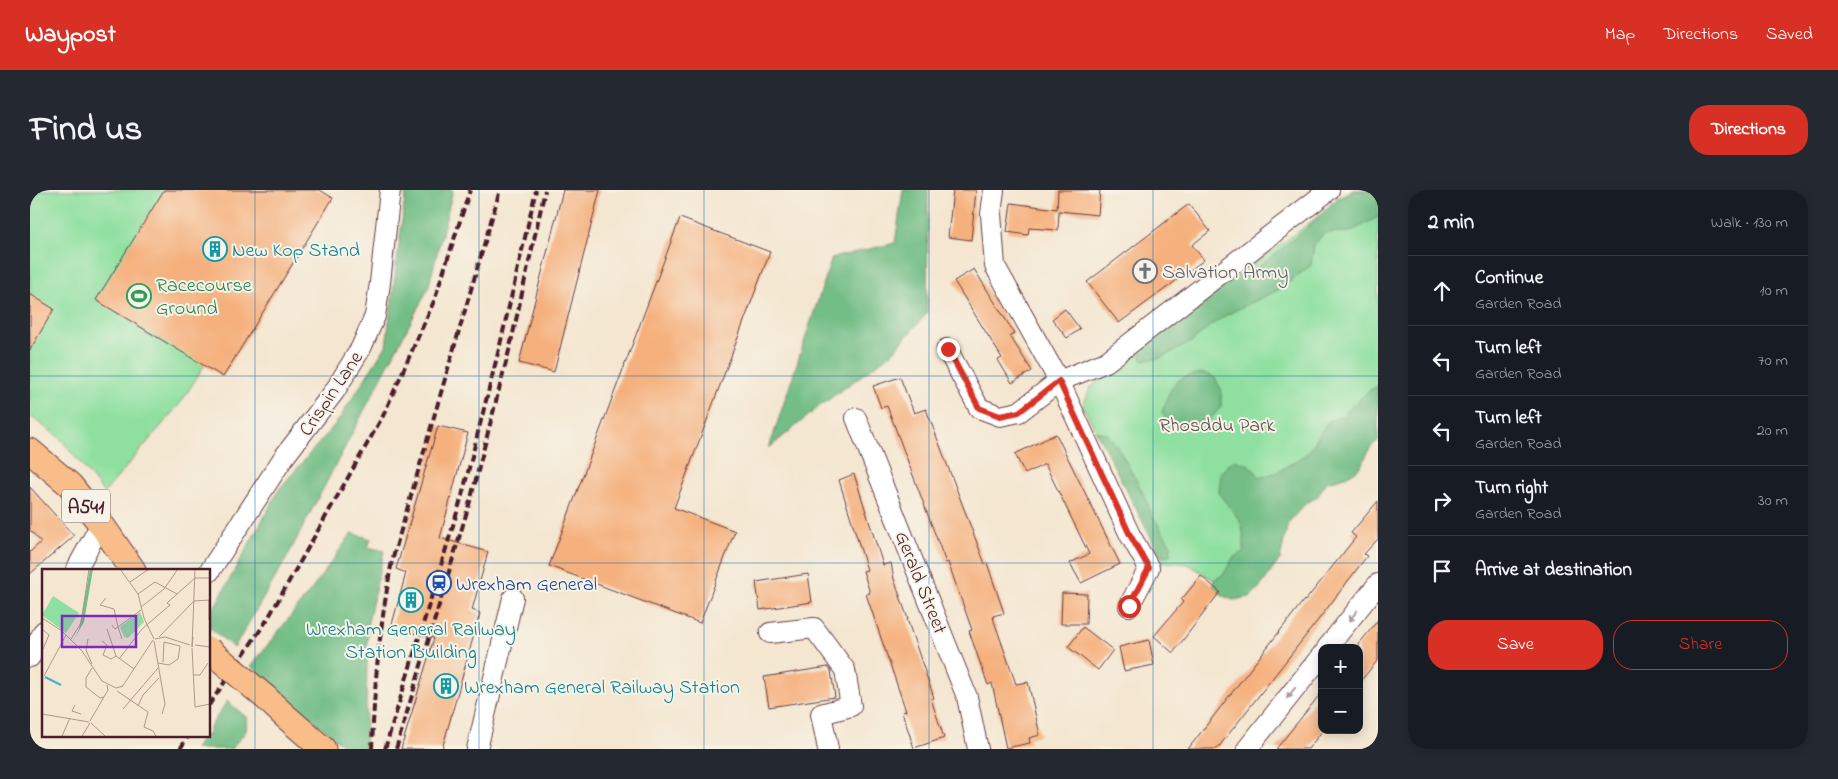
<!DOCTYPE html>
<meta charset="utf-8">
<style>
:root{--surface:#171b24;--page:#242831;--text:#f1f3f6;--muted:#9ea1a6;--line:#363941;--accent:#d93025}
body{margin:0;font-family:"Indie Flower",sans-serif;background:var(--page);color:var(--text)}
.controls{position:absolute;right:15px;bottom:15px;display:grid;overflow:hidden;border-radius:10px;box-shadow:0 2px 12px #0003}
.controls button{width:45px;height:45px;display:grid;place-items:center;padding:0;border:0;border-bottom:1px solid var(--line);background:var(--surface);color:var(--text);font:25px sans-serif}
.stop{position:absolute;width:15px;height:15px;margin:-11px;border:4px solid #d93025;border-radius:50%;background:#fff}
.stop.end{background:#d93025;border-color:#fff;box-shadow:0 1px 5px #0008}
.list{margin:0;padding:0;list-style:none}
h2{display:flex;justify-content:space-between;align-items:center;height:65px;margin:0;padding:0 20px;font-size:21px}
h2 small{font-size:16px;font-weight:400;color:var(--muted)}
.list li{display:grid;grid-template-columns:32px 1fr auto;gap:15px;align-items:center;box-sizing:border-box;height:70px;padding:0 20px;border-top:1px solid var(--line)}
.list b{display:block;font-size:19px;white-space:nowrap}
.list p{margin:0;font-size:16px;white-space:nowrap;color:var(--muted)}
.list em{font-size:16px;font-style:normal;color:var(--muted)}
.actions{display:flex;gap:10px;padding:15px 20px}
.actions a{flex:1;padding:11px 0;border:1px solid var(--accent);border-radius:20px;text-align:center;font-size:18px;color:var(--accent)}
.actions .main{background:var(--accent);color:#fff}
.icon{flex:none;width:28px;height:28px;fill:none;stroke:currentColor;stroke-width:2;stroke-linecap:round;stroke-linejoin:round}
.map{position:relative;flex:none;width:1348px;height:559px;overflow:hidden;border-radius:20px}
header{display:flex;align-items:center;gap:30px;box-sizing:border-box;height:70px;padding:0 25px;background:var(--accent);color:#fff}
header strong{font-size:24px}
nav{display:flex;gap:28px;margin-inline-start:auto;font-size:18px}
.intro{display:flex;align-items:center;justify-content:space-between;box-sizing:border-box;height:120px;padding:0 30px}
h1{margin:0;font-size:35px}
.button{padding:12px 22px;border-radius:20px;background:var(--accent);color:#fff;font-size:18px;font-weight:700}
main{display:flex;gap:30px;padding:0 30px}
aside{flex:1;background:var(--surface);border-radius:20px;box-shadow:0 2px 12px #0003}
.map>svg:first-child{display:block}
.green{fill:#8fe0a0;stroke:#6c8066}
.forest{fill:#73be86;stroke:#5e6e58}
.building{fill:#f5b07d}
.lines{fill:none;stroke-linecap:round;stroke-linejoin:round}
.minor-casing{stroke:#643d44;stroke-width:22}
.major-casing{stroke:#643d44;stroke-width:27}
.minor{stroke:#fff;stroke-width:20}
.major{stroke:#f8bd88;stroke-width:25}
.rail{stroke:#4a1f2b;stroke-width:4;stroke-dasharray:8 4;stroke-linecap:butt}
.major-bridge-casing{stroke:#643d44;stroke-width:27;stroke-linecap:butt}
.major-bridge{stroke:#f8bd88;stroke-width:25}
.oneway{fill:#ae9aa0}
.route{stroke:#d93025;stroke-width:6}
.grid{fill:none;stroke:#1f6fb2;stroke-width:1;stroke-opacity:0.55}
.labels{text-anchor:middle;stroke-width:4;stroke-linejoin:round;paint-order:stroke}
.shield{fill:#f7f3e8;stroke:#7e5f64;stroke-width:1}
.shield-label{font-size:19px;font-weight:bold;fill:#4a1f2b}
.culture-label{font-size:20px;fill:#0d838f;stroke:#f7f3e8;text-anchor:start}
.worship-label{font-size:20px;fill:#5b616d;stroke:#f7f3e8;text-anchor:start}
.leisure-label{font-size:20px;fill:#27864d;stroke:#f7f3e8;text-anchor:start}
.street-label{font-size:20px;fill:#4a1f2b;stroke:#f7f3e8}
.park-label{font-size:20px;fill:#5b4f48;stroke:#f7f3e8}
.transit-label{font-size:20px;fill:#164399;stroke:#f7f3e8;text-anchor:start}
.inset-river{fill:none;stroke:#49b2c8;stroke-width:2.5}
.inset-road{fill:none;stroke:#b0968e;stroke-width:1}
.view{fill:#7b2cbf;fill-opacity:0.15;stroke:#7b2cbf;stroke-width:2.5}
.inset-edge{fill:none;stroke:#4a1f2b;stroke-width:2.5}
</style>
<header>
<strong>Waypost</strong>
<nav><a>Map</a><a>Directions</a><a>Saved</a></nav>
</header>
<div class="intro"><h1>Find us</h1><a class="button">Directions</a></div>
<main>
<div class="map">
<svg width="1348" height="559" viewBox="0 0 1348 559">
<rect width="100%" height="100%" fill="#f7f3e8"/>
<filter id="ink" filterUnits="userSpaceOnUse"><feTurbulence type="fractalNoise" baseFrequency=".02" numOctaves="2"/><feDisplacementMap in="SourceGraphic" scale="10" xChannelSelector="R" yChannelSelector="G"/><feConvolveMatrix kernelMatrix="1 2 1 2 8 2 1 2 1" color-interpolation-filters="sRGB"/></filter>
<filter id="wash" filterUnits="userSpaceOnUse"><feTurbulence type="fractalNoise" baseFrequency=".0096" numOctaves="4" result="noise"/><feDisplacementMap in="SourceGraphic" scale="20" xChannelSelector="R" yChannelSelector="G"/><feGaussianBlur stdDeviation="1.12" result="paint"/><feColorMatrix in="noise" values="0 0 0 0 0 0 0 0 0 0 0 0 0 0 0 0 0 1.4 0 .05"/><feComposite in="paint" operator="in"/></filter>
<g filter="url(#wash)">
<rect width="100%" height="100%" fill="#f4e6d0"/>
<!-- green -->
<path class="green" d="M0,0H284L152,211L74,303L30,248L0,226Z
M1323,0H1348V222L1200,400L1158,374L1134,372L1053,216L1060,198Z"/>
<!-- forest -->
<path class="forest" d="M376,0H423L398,99L254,373L204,458L179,437V427L250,298L308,231L356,156Z
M873,0H898L897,123L862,163L790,216L739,258L802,68L865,53Z
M1325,0H1348V27L1320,42L1294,43L1284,55L1281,75L1252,98L1198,124L1181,135L1162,152L1128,169L1112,170L1109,161L1110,154L1203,87L1229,77L1277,38L1306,9Z
M1174,183L1185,188L1191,199V217L1180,229L1156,236L1137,231L1132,222C1143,194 1142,187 1174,183Z
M1348,196V251C1336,259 1339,263 1332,274C1324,286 1310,289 1296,292L1288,306L1274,315L1258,333L1250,369L1231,396L1220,407L1203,410L1191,405L1183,395L1184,390L1194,384L1203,368L1214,361C1214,352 1214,337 1209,329C1202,320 1195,312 1189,303L1191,283L1203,270L1219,275L1230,287L1246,283L1278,263L1298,231L1312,226L1337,202Z
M1066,241L1078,244L1090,261L1111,299L1122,325L1141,355L1140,365L1135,367L1129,363Z
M322,343L341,349L338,357L354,361L338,432L335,559H317L221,476L282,399Z
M197,511L217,528L216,541L201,559H165L174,545H179V539Z"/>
<g id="blocks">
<!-- building -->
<path class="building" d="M134,0H290L303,8L193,187L66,110Z
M533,0H570L524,182L489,173Z
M923,0H946L941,50L918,47Z
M1028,0H1070L1068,25L1029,21L1028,40L999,38L998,45L977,42L981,13L1027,19Z
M1159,14L1180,41L1162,55L1174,70L1089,133L1057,92Z
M650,28L740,62L644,318L705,341L670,433L519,376Z
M944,79L984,143L980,146L1002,181L982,193L968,170L972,168L924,91Z
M0,104L24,119L0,160Z
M1035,119L1050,139L1037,148L1022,129Z
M870,187L884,223L896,219L955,374L957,373L974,423L963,426L964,431L986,494L998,492L1010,545L999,548L1000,553L976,558L962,493L958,495L948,467L939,441L942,440L918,372L916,373L857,216L851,218L843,196Z
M408,236L438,243L410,348L458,362L442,420L450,423L412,559H371L404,448L361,438L376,383L366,379Z
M1026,244L1090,374L1051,393L1040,373L1059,364L1015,274L995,284L985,264Z
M824,284L853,375L861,373L864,389L878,429H877L904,508L901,509L914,548L884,558L872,522L876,521L836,404L840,403L833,381L837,380L809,290Z
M0,297L44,346L0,384V362L11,352L0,340Z
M1348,311V349L1334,364L1337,366L1292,425L1187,559H1158L1274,410L1275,411L1326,347L1321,343Z
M778,384L782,412L730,420L726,392Z
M1171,386L1190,402L1143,463L1124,446L1153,412L1151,410Z
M1032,403L1057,404L1056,434H1031Z
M1348,430V470L1329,493V454Z
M1053,437L1083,460L1068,480L1038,457Z
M1119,450L1124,475L1094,481L1089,457Z
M798,477L801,481L805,507L739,517L734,487Z
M1292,502L1293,540L1278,559H1246Z"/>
</g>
</g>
<g filter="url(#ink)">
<use href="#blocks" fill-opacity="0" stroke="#643d44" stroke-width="1"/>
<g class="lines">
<defs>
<path id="minor" d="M964,0L961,24L965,76L1029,191L1076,172L1299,0
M917,159L949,218L970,226L989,222L1029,191L1100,345L1119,378L1099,416
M826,228L937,507L948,559
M46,380L71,334
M179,382L254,267L304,202L331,158L345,126L350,93L360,0
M740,443L784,438L815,480L821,516L791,524L798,559
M1297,458L1348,394
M0,467L14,441
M447,559L483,408
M1217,559L1292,465"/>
<path id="major" d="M0,261L40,295L71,334L103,380
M235,507L254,525L293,559"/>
</defs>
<!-- minor casing -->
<use href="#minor" class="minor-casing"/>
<!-- major casing -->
<use href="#major" class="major-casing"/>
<!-- minor -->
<use href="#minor" class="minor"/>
<!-- major -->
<use href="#major" class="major"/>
<!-- rail -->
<path class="rail" d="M179,515L237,430L353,226L404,111L440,0
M150,559L159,545
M342,559C344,495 350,434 362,371L470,0
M355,559L432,306L470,155L506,0
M366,559L441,308L480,157L515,0"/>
<defs>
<path id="major-bridge" d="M179,460L235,507"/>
</defs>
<!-- major-bridge casing -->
<use href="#major-bridge" class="major-bridge-casing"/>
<!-- major-bridge -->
<use href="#major-bridge" class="major-bridge"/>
</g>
<!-- one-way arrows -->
<defs><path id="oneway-solid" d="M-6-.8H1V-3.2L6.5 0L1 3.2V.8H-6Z" transform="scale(1.25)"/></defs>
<g class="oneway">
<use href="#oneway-solid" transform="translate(1323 426) rotate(128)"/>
<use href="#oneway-solid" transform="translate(1261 503) rotate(128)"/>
</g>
</g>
<g class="lines" filter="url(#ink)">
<!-- route -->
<path class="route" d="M918,159L949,218L970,226L989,222L1029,191L1100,345L1119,378L1099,416"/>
</g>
<!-- grid -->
<path class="grid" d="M225,0V559M449,0V559M674,0V559M899,0V559M1123,0V559M0,186H1348M0,373H1348"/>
<!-- icons -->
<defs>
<symbol id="building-ring" viewBox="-11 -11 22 22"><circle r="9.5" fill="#f7f3e8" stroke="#0f9aa8" stroke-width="1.5"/><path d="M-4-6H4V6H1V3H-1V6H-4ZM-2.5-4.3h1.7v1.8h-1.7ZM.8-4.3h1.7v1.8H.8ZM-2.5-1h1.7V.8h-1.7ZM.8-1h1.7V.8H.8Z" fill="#0f9aa8"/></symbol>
<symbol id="church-ring" viewBox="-11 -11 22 22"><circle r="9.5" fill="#f7f3e8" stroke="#6b7280" stroke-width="1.5"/><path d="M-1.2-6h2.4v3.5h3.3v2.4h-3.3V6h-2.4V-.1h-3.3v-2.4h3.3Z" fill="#6b7280"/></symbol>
<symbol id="stadium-ring" viewBox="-11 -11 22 22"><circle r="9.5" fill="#f7f3e8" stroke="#2e9e5b" stroke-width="1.5"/><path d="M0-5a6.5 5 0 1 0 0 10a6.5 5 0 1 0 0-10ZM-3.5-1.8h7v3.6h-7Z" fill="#2e9e5b"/></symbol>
<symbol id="station-ring" viewBox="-11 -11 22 22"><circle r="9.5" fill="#f7f3e8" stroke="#1a4fb4" stroke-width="1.5"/><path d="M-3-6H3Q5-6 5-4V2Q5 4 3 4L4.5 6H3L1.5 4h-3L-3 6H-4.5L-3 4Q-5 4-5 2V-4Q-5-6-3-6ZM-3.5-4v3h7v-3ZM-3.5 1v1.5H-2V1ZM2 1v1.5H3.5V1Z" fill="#1a4fb4"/></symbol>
</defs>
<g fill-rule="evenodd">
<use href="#building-ring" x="171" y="45" width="28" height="28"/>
<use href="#church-ring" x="1101" y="67" width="28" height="28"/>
<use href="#stadium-ring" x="95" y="92" width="28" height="28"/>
<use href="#station-ring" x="395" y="379" width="28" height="28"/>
<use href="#building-ring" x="367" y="396" width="28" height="28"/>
<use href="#building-ring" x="402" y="482" width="28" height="28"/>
</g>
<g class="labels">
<!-- shield labels -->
<rect class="shield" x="32" y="299.5" width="48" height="33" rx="4"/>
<g class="shield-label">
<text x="56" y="323">A541</text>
</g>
<!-- culture labels -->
<g class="culture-label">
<text x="202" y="66">New Kop Stand</text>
<text x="381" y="445" text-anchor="middle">Wrexham General Railway<tspan x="381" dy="23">Station Building</tspan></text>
<text x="434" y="503">Wrexham General Railway Station</text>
</g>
<!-- worship labels -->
<g class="worship-label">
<text x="1132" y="88">Salvation Army</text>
</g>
<!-- leisure labels -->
<g class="leisure-label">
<text x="126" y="101">Racecourse<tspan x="126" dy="23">Ground</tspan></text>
</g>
<!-- street labels -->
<g class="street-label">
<text transform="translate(300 203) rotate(-56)" y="7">Crispin Lane</text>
<text transform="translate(892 392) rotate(68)" y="7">Gerald Street</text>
</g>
<!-- park labels -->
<g class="park-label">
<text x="1187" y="241">Rhosddu Park</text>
</g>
<!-- transit labels -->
<g class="transit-label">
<text x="426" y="400">Wrexham General</text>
</g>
</g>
<!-- overview -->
<g transform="translate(12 379)">
<rect width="168" height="168" fill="#f4e6d0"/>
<path d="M11,27L37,44L24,64L0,46ZM98,43L102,53L86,69L82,68L78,58Z" fill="#8fe0a0"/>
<path d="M48,0H51L44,41L42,53L31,72L37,60Z" fill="#73be86"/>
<path class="inset-river" d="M3,108L19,116"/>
<path class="inset-road" d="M78,0L96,25L102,49L112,70M88,13L107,0M96,25L113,13L135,25M64,29L58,36L72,40L76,58L99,41M125,34L153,9H168M99,38L122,20L136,0M0,49L20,62L40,82L60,112L74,119L81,117M167,51V31M70,56L73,60L76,58L80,70M0,60L7,66L1,80M65,60L74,87L92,100M117,68L152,32L168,31M151,68L150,78L153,0M29,70L39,54L47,0M46,70L44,81L50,95M113,70L123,68L148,76M60,72L65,76L61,86L69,90L74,87M112,72L123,135L120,145M153,76L168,78M150,79L153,138L168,135M77,90L100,60L128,36L125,34M116,94L127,96L136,90L138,77L122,73L121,93M50,99L44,109V118L58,129L62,128M152,106H158L166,94M2,107L24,66M80,118L111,71M75,122L106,143L102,158L111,162L114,167M33,136L30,142L39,145M96,137L101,126L117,109M81,140L116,99M0,145L47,153M48,152L66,121L65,116M49,154L63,167M20,167L28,149M40,167L48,154"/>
<path class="view" d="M20,47H94V78H20Z"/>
<rect width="168" height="168" class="inset-edge"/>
</g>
</svg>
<div class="controls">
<button>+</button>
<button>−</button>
</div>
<div class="stop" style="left:1099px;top:416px"></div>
<div class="stop end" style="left:918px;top:159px"></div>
</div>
<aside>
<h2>2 min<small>Walk · 130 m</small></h2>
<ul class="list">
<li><svg class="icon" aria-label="ahead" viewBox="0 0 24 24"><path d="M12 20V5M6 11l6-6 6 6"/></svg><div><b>Continue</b><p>Garden Road</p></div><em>10 m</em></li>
<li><svg class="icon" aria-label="left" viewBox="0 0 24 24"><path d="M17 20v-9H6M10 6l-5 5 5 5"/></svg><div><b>Turn left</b><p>Garden Road</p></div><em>70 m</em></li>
<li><svg class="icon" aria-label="left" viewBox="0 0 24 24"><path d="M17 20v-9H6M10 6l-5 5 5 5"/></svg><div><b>Turn left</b><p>Garden Road</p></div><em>20 m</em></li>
<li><svg class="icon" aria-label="right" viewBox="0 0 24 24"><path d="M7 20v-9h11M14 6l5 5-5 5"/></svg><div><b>Turn right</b><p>Garden Road</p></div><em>30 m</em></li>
<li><svg class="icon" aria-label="arrive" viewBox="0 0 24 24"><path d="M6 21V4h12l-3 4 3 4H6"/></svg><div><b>Arrive at destination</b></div></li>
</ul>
<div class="actions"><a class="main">Save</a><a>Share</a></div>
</aside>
</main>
